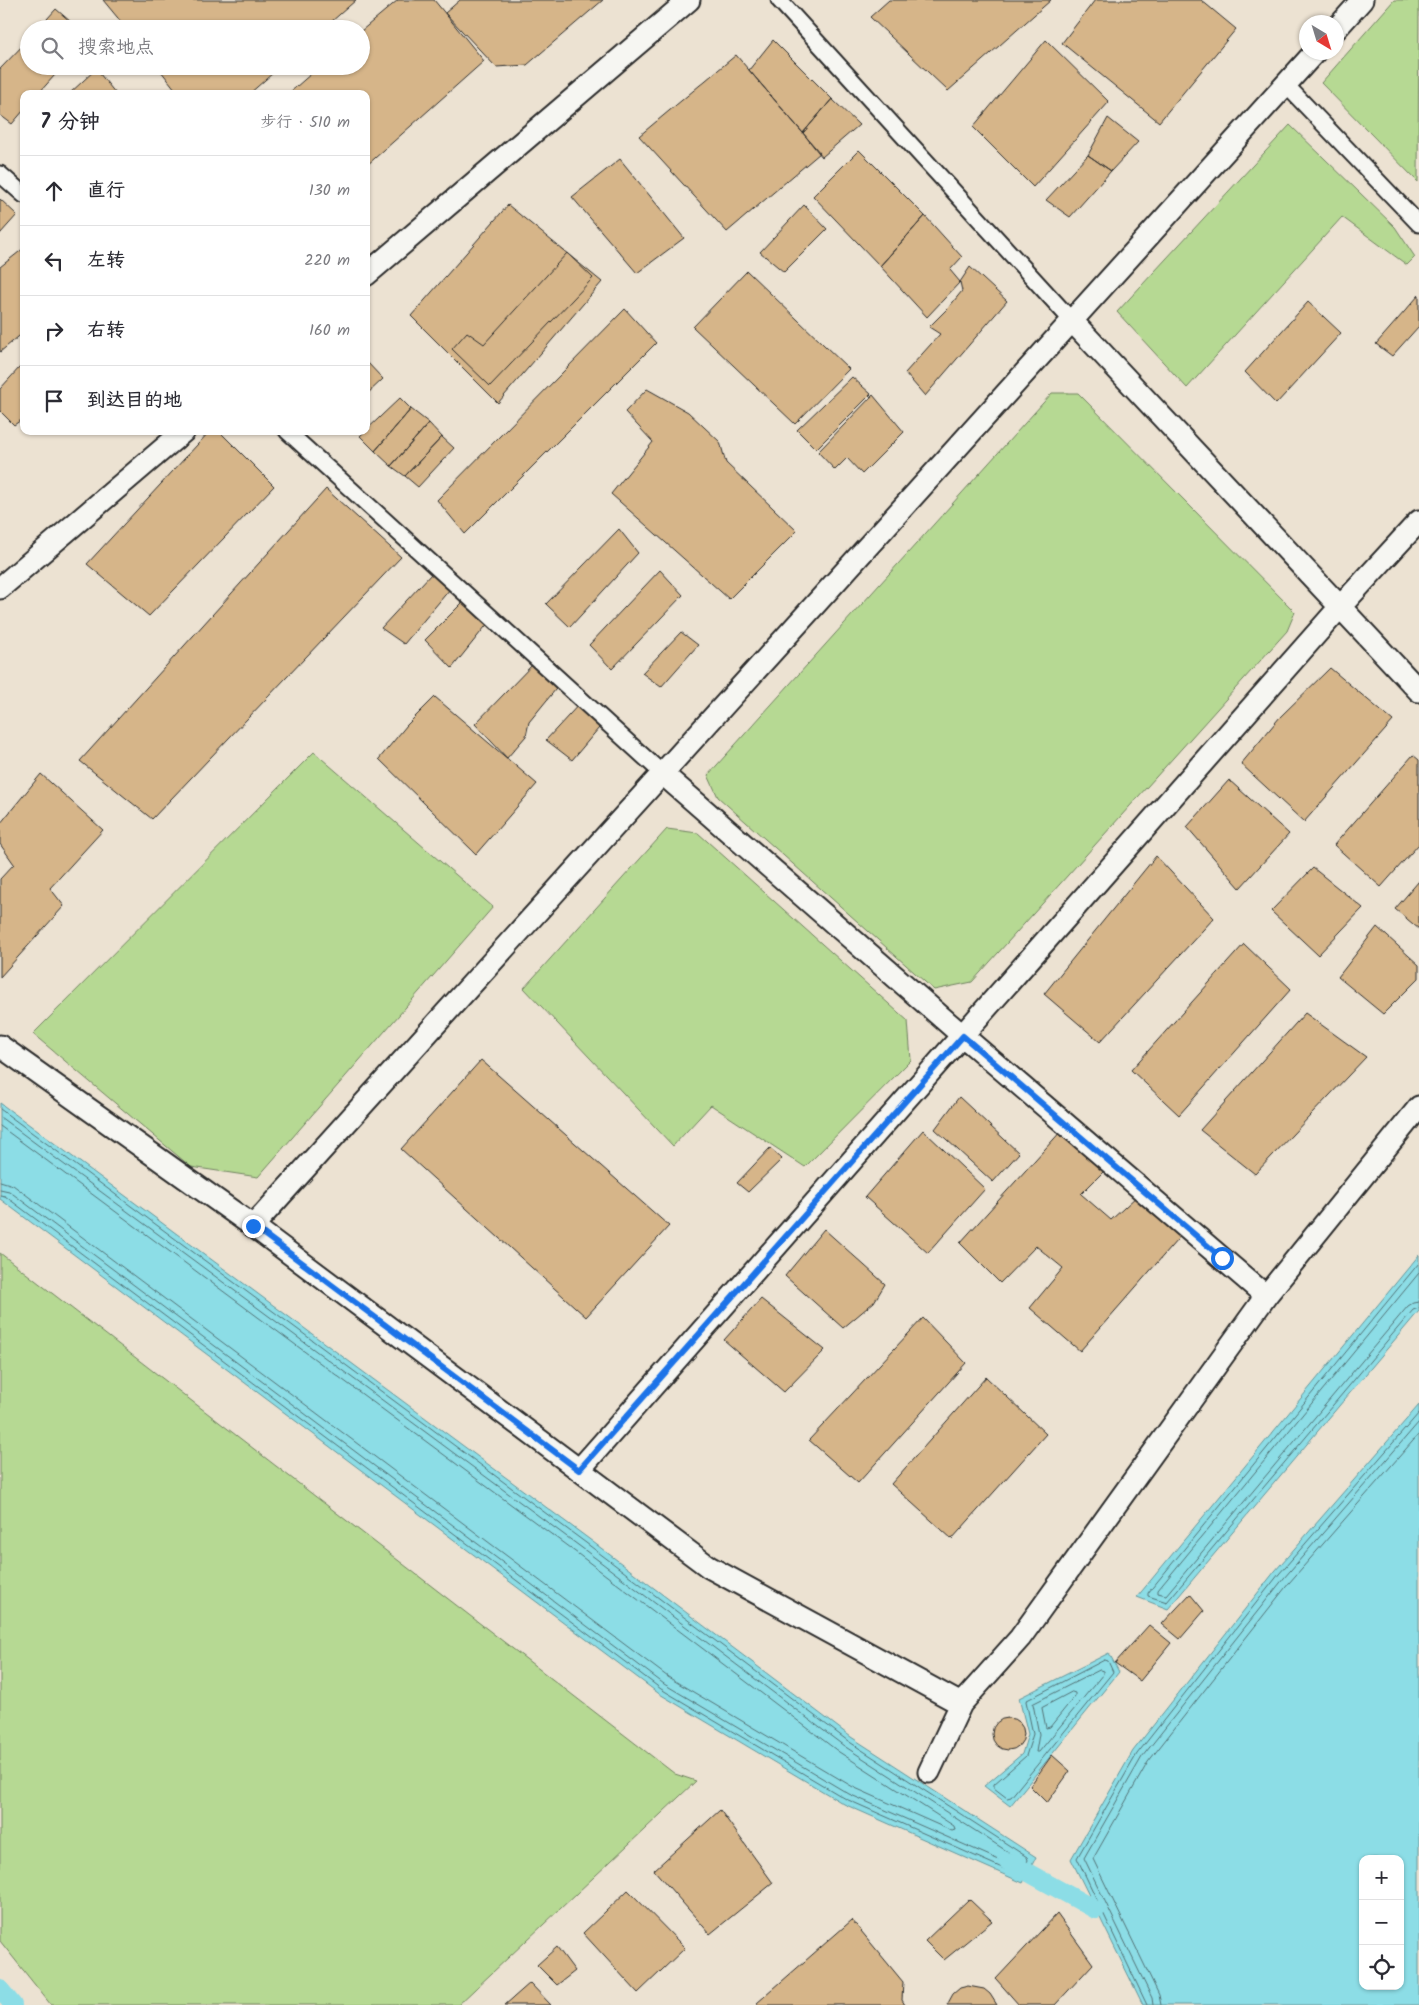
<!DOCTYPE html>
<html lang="zh">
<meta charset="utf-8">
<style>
:root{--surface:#fff;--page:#f2f2f3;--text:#2b2b33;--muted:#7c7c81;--line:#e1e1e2}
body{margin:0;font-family:Kalam,"LXGW WenKai TC",sans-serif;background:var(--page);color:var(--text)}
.controls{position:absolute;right:15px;bottom:15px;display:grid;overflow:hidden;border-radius:10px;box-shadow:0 1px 4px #0004}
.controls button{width:45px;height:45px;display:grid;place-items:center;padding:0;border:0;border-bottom:1px solid var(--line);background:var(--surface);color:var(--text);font:25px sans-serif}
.compass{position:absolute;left:1299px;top:15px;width:45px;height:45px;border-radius:50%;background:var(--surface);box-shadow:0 1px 4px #0004;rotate:142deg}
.stop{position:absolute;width:15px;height:15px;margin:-11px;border:4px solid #1a73e8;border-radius:50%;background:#fff}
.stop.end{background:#1a73e8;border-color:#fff;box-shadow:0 1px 5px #0008}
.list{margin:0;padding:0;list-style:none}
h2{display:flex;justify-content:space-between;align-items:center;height:65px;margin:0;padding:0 20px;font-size:21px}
h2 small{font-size:16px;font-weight:400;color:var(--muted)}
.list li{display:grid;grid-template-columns:32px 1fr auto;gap:15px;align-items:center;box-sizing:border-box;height:70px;padding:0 20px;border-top:1px solid var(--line)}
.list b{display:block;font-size:19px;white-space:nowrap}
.list em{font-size:16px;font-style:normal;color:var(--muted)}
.icon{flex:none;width:28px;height:28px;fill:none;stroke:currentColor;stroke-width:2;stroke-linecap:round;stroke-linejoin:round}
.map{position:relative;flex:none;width:1419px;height:2005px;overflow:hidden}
.search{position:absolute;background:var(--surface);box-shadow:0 1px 4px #0004;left:20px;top:20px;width:350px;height:55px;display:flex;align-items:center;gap:12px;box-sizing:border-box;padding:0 18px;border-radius:28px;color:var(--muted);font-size:19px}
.panel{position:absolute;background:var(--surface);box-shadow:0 1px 4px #0004;left:20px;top:90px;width:350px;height:345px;border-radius:10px}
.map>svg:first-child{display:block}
.green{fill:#b6d993;stroke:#70825f}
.water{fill:#8cdde6;stroke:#65969b;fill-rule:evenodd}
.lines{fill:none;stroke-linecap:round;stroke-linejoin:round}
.shore{stroke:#527276;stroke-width:1}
.canal{stroke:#8cdde6;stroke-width:18}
.building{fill:#d6b589;stroke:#2b2b2b}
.street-casing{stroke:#2b2b2b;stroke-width:19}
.secondary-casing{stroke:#2b2b2b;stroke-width:25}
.street{stroke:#f6f6f2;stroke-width:15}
.secondary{stroke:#f6f6f2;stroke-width:21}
.route{stroke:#1a73e8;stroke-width:6}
</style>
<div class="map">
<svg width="1419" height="2005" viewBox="0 0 1419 2005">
<rect width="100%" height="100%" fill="#ece2d2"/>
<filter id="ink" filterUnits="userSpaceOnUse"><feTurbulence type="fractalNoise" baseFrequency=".02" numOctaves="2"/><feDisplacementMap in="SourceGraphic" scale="10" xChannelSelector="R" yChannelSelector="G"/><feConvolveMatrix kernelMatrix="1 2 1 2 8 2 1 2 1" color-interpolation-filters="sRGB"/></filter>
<g filter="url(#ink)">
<!-- green -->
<path class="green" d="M1394,0H1419L1418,182L1321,83Z
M1290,125L1395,227L1415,257L1407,265L1342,217L1187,388L1117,312Z
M1052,393H1078L1295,612L1287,631L972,982L934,990L718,797L708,775Z
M314,752L493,907L258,1177L191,1167L33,1034Z
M667,829L698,833L908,1021L911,1060L805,1167L711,1105L673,1146L524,988Z
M0,1253L675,1774L696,1781L458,2005H51L0,1941Z"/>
<!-- water -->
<path class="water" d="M0,1103L589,1539L851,1737L1036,1857L1023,1883L844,1804L658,1693L0,1199Z
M1419,1255V1311L1168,1609L1137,1597Z
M1419,1405V2005H1143L1071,1859L1133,1751L1275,1571ZM1363,1859H1400V1986H1363Z
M1109,1653L1119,1672L1010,1806L984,1786L1022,1754L1028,1734L1019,1698Z"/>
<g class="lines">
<!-- shore -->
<path class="shore" d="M0,1109L586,1543L848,1741L1027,1857L1028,1860L1021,1874L1018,1875L846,1799L661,1689L5,1196L0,1195
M0,1117L582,1548L844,1746L1019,1859L1020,1862L1018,1866L1015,1867L849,1794L664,1684L9,1191L0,1189
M0,1126L578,1554L839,1752L954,1826L955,1830L952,1831L853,1787L668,1677L13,1185L0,1181
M1419,1263L1148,1593V1596L1167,1602L1413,1310L1419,1308
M1419,1273L1158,1590V1593L1166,1595L1408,1306L1413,1303L1419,1302
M1105,1660L1108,1661L1113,1672L1011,1797L1007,1798L994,1788V1784L1026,1756L1033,1734L1026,1701Z
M1100,1670L1103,1671V1674L1039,1752H1036L1039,1734L1033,1704Z
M1072,1692L1075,1693V1696L1050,1727L1046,1728L1042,1708Z
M1147,2005L1077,1858L1137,1754L1279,1574L1419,1413
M1153,2005L1152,1998L1084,1858L1142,1757L1284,1578L1419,1422
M1161,2005L1159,1995L1093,1859L1148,1762L1289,1583L1419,1434"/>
<!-- canal -->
<path class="canal" d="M1007,1861L1096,1910
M0,1989L13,2005"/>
</g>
<!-- building -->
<path class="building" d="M103,0H356L323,29H127Z
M398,0H434L484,61L366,166V94H288L320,66H361V31Z
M460,0H603L527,65L496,67L445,13Z
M889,0H1051L948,91L870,17Z
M1095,0H1201L1236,29L1159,122L1062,43Z
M56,9L79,29H38Z
M29,39V66H63L38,94H24V110L12,124L0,115V69Z
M773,40L832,99L803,133L749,70Z
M1046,40L1109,102L1033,187L973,127Z
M736,55L820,153L727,232L639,136Z
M157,66H281L249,94H179Z
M96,69L116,94H69Z
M832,99L859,125L822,157L803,133Z
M1108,118L1138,142L1111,171L1088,155Z
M859,150L925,216L880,266L813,196Z
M1088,155L1111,171L1070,217L1046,200Z
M620,159L684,238L637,273L572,197Z
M0,199L17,215L0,234Z
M508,205L602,282L498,403L411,316Z
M804,205L827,229L784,272L760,252Z
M925,216L962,257L950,270L960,282L927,317L880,266Z
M24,248V332L0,352V267Z
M567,253L593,278L490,386L452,349L467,332L484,344Z
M970,267L1007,301L925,396L905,373L940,334L929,327L949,307L962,291L960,282Z
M747,271L849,369L795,424L693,327Z
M1419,295V326L1392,356L1376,344Z
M1308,302L1341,333L1276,404L1245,372Z
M625,309L656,343L465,534L437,500Z
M366,361L383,379L366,395Z
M20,367L24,370V418L14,425L0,411V389Z
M852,377L871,394L816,449L797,430Z
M647,389L688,412L720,442L726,463L797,531L729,599L611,494L653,442L625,412Z
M873,395L904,432L862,474L847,458L835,470L818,452Z
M400,398L411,409L375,451L360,436Z
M411,409L429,423L391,466L375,451Z
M429,423L442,437L405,476L391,466Z
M210,431H219L274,486L149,616L87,564Z
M442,437L454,448L418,487L405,476Z
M326,489L401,557L152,819L80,761Z
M619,529L638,553L570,627L546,604Z
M660,570L683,595L612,669L589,645Z
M432,573L450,589L404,644L381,628Z
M464,601L489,622L452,668L425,640Z
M681,632L698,645L661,687L642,673Z
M535,662L560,684L529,722L526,736L507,758L475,724Z
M1330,668L1393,721L1304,822L1241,764L1280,717Z
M435,697L537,784L476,854L379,759L407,725Z
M581,702L604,722L572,760L546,740Z
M1413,755L1419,760V844L1381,887L1334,845Z
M41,774L103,830L50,888L64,906L0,977V879L14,864L0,844V824Z
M1229,780L1289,834L1240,888L1187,827Z
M1156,856L1214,918L1100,1042L1044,994Z
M1313,868L1363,908L1318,955L1271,911Z
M1419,881V929L1395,909Z
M1377,927L1419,965V978L1383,1014L1338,977Z
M1244,944L1291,989L1179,1115L1131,1070Z
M1305,1013L1366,1057L1255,1174L1200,1130Z
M481,1060L669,1226L586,1317L401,1149Z
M959,1097L1019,1153L993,1182L935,1129Z
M1063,1129L1109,1166L1081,1194L1111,1220L1138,1195L1184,1232L1080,1351L1030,1308L1063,1268L1036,1246L1000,1283L960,1243Z
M923,1130L985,1189L928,1253L865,1197Z
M770,1148L782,1159L748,1192L737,1183Z
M824,1229L885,1284L874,1302L843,1328L785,1276Z
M761,1299L825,1350L784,1392L724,1340Z
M923,1318L966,1363L858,1483L809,1440Z
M986,1377L1046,1434L952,1539L891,1484Z
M1190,1594L1204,1611L1180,1639L1162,1624Z
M1149,1625L1171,1643L1140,1681L1115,1663Z
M992 1734a16 16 0 1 1 32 0a16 16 0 1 1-32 0Z
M1052,1755L1070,1771L1047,1803L1030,1786Z
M720,1810L773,1883L710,1934L654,1870Z
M628,1890L685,1948L638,1993L583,1933Z
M969,1899L992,1921L944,1960L925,1941Z
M1057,1914L1093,1964L1055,2005H1019L996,1979Z
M852,1920L903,1982L902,2000L905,2005H758L757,2003Z
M557,1947L575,1971L557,1985L537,1965Z
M530,1983L551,2005H505Z
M968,1986L984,1989L990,1994L997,2005H947L953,1994L960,1988Z"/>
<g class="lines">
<defs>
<path id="street" d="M779,0L1073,322
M1286,85L1419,224
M0,174L24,195
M287,431L663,774"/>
<path id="secondary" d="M1336,29L1362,0
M366,275L689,0
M1073,322L1419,691
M0,588L184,431
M663,774L963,1036L1266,1296
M0,1046L253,1226L709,1567L961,1704
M253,1226L1315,52
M579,1470L1340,607L1419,521
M929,1772L961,1704L1020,1638L1266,1296L1419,1107"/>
</defs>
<!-- street casing -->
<use href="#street" class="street-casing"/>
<!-- secondary casing -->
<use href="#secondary" class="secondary-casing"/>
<!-- street -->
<use href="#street" class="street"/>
<!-- secondary -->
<use href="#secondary" class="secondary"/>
</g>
</g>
<g class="lines" filter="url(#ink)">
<!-- route -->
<path class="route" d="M253,1226L579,1470L963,1036L1222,1258"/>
</g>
</svg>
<div class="controls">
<button>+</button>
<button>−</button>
<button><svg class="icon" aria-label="locate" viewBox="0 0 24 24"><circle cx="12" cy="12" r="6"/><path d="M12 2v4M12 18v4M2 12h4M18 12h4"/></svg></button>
</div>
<svg class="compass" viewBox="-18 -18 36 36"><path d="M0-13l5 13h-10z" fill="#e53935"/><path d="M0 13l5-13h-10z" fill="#7c7c81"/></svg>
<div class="stop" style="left:1222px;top:1258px"></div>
<div class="stop end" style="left:253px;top:1226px"></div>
<div class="search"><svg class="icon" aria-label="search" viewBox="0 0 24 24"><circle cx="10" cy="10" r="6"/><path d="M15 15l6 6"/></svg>搜索地点</div>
<section class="panel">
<h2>7 分钟<small>步行 · 510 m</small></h2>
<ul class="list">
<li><svg class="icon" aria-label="ahead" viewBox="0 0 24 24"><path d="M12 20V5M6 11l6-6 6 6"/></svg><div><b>直行</b></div><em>130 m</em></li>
<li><svg class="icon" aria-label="left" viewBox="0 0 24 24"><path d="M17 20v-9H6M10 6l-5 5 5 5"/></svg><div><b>左转</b></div><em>220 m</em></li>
<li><svg class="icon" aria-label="right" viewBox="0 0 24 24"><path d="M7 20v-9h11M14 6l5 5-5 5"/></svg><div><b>右转</b></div><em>160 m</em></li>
<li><svg class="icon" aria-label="arrive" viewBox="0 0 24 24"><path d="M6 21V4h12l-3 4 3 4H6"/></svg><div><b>到达目的地</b></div></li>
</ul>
</section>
</div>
